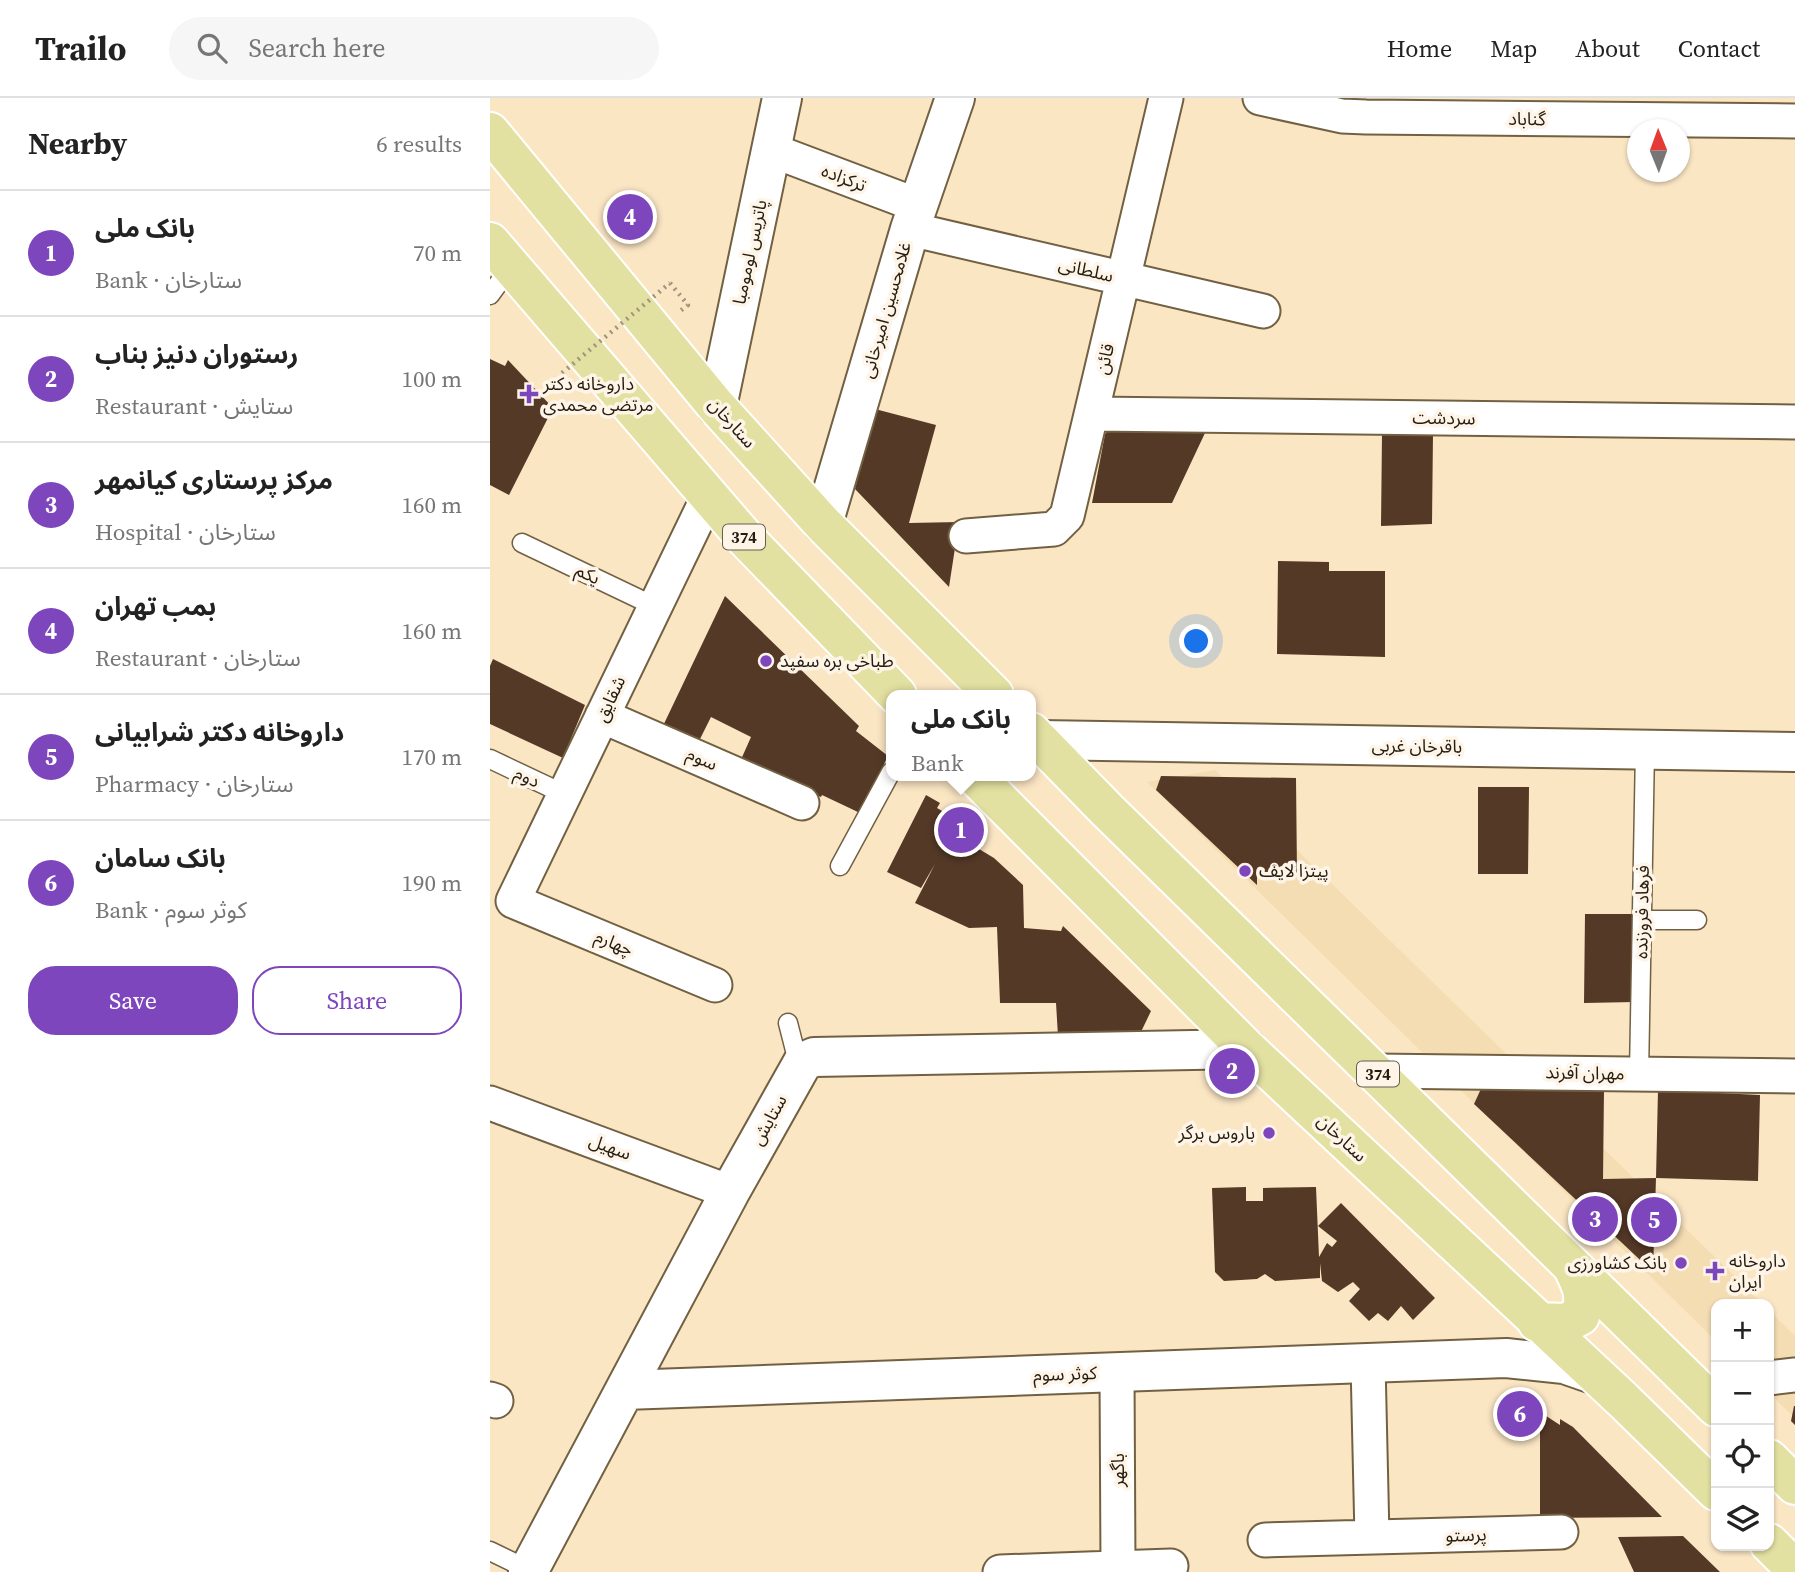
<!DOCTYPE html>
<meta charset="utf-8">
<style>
:root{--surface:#fff;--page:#f6f6f6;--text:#222;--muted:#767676;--line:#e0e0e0;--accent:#7e46bc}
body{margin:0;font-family:"Source Serif 4","Noto Sans Arabic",serif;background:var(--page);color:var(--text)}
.controls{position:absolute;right:21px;bottom:21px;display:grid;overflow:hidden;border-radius:14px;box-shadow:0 2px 5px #0004}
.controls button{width:63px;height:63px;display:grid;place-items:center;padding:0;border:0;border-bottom:2px solid var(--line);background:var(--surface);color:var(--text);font:35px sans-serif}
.compass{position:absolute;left:1137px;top:21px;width:63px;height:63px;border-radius:50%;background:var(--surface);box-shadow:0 2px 5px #0004;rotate:359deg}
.you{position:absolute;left:707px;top:544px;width:24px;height:24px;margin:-18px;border:5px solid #fff;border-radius:50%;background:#1a73e8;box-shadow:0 0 0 10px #1a73e833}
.badge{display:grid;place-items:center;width:46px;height:46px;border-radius:50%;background:var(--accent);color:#fff;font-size:23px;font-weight:700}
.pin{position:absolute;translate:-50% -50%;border:4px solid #fff;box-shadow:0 2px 7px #0006}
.popup{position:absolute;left:396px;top:592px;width:150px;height:91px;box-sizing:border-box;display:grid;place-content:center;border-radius:14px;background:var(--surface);filter:drop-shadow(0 2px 5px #0005);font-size:23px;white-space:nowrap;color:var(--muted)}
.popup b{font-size:26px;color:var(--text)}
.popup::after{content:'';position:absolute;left:50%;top:100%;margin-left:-14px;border:14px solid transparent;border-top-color:var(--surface)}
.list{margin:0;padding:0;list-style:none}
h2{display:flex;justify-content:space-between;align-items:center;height:91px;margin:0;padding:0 28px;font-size:30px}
h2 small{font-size:23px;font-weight:400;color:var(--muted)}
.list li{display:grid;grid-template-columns:46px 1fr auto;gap:21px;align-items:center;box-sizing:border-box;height:126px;padding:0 28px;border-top:2px solid var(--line)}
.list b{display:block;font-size:26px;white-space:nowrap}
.list p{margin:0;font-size:23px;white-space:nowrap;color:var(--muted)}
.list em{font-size:23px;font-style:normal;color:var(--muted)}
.actions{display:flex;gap:14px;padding:21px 28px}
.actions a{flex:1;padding:16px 0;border:2px solid var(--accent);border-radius:28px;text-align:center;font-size:24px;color:var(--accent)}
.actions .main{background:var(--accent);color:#fff}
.icon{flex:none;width:38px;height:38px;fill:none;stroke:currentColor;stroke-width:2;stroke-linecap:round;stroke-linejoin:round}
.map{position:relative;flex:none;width:1305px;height:1474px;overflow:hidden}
header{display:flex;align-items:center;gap:42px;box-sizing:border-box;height:98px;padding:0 35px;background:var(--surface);border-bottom:2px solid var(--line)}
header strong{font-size:33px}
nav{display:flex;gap:38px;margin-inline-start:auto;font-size:24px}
.search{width:490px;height:63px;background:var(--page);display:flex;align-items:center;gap:18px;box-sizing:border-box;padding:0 24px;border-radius:38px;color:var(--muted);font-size:26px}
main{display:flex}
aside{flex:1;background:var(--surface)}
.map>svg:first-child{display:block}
.built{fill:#f4dcb3}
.building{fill:#553927}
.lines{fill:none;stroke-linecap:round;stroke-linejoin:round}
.lane-casing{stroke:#726042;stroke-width:21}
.street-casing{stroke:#726042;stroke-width:37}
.secondary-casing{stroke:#726042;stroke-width:42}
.primary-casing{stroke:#fff;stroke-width:42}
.path{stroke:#a3937a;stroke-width:4.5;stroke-dasharray:2 5;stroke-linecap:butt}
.lane{stroke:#fff;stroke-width:18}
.street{stroke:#fff;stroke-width:33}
.secondary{stroke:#fff;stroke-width:38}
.primary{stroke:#e3e1a1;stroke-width:38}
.path-bridge{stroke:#a3937a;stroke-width:4.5;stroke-dasharray:2 5;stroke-linecap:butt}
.poi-dot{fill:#7e46bc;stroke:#fef5e8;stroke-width:2.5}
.labels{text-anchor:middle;stroke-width:7;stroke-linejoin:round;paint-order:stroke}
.shield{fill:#fef5e8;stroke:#655e51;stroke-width:2}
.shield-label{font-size:16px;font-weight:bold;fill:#241d10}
.street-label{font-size:18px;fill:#241d10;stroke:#fef5e8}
.poi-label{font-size:18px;fill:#241d10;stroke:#fef5e8;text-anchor:start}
</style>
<header>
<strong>Trailo</strong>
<div class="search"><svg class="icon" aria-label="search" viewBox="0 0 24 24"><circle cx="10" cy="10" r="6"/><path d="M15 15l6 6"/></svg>Search here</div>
<nav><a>Home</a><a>Map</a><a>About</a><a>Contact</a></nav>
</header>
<main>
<aside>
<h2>Nearby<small>6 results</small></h2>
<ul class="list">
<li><span class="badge">1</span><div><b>بانک ملی</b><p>Bank · ستارخان</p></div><em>70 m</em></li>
<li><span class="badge">2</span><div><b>رستوران دنیز بناب</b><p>Restaurant · ستایش</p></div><em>100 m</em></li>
<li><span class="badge">3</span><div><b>مرکز پرستاری کیانمهر</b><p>Hospital · ستارخان</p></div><em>160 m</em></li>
<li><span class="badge">4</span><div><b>بمب تهران</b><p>Restaurant · ستارخان</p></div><em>160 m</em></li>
<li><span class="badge">5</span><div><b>داروخانه دکتر شرابیانی</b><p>Pharmacy · ستارخان</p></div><em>170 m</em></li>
<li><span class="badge">6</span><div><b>بانک سامان</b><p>Bank · کوثر سوم</p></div><em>190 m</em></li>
</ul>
<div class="actions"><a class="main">Save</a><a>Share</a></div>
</aside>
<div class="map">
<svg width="1305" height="1474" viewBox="0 0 1305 1474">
<rect width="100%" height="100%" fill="#fbe6c4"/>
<!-- built -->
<path class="built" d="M725,672L1273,1206H1226V1243L657,684Z
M1279,1212L1305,1238V1320L1279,1295Z"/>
<!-- building -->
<path class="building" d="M0,261L15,268L18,262L63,310L19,397L0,387Z
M385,311L446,327L419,425L469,424L459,489L365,391Z
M621,330L715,335L682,405H602L615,336Z
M892,335L943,336L942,426L891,428Z
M788,463L839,464V473H895V559L787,556Z
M235,498L369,628L366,633L398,658L370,715L332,697L331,699L249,666L261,639L221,619L207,647L171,632Z
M3,561L95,607L73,660L0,626V568Z
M671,678L806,680L807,775H767V787L666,692Z
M988,689H1039L1038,776H988Z
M436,697L450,705L447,710L459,717L457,721L466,725L465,728L492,746L489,751L504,760L533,787L534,830L571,833L573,828L661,913L650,936L568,938L566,905H510L507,829L479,830L425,805L445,766L431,790L397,774Z
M1095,816H1146L1145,904L1094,905Z
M995,982L1114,992L1113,1081L1166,1080L1163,1174L984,1006Z
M1168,992L1270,997L1268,1083L1166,1080Z
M756,1089V1103H773V1090L826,1089L829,1159L837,1145L842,1149L847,1143L828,1128L851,1105L945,1200L923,1222L911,1208L898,1223L888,1215L879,1223L859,1203L870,1191L863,1184L848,1194L832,1183L830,1165V1180L785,1183L775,1176L767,1181L734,1183L725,1174L722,1090Z
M1304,1308H1305V1327L1301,1323Z
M1050,1314L1070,1327V1321L1083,1329L1172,1419L1050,1420Z
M1193,1438L1230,1474H1144L1128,1439Z"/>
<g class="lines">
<defs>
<path id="lane" d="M0,197L21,168
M32,445L164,508
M0,661L74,696
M350,768L401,674
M1152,822H1207
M298,925L309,968
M1149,976L1155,651
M0,1453L39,1472"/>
<path id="street" d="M770,0L852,18L876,19L1305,23
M281,52L427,107
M420,131L773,213
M602,316L1305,324
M218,399L23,803L225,887
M476,438L564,431L577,418L676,0
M112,618L312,705
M884,973L1305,978
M0,1005L240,1094
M878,1265L882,1439
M627,1274L628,1470
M1279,1280L1305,1277
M0,1301L6,1303
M775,1442L1071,1434
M510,1474L681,1468"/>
<path id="secondary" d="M227,309L292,0
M333,426L420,131L465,0
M550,642L1305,654
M135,1292L1016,1260L1074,1266L1103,1276
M38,1474L240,1094L313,964L324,959L757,951"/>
<path id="primary" d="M0,34L227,309L333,426L504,597
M0,144L256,441L407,597
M541,634L617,712L1226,1309
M485,678L757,951L1133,1302L1226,1393
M1047,1224L1076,1225L1090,1218C1097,1199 1092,1188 1083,1170
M1279,1361L1305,1387
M1279,1445L1305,1471"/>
</defs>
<!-- lane casing -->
<use href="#lane" class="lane-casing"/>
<!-- street casing -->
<use href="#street" class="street-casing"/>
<!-- secondary casing -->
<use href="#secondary" class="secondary-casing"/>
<!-- primary casing -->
<use href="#primary" class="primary-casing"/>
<!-- path -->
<path class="path" d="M180,185L198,207L190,213"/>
<!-- lane -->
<use href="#lane" class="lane"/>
<!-- street -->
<use href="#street" class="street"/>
<!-- secondary -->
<use href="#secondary" class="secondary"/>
<!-- primary -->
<use href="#primary" class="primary"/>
<!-- path-bridge -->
<path class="path-bridge" d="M72,275L180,185"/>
</g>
<!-- markers -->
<g class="poi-dot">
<path d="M35.5 285.5h7v7h7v7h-7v7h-7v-7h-7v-7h7z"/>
<circle cx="276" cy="563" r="7"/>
<circle cx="755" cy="773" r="7"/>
<circle cx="779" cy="1035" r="7"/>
<circle cx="1191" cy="1165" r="7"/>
<path d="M1221.5 1162.5h7v7h7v7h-7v7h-7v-7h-7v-7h7z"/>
</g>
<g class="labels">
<!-- shield labels -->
<g class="shield">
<rect x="233" y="426.5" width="42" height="25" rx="5"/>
<rect x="867" y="963.5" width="42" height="25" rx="5"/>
</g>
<g class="shield-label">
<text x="254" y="445">374</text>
<text x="888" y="982">374</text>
</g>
<!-- street labels -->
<g class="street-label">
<text transform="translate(1037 21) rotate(1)" y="6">گناباد</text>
<text transform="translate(354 80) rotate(21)" y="6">ترکزاده</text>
<text transform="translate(260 154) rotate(-78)" y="6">پاتریس لومومبا</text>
<text transform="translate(596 172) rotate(13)" y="6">سلطانی</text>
<text transform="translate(396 212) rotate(-74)" y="6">غلامحسین امیرخانی</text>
<text transform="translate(615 261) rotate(-77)" y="6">قائن</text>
<text transform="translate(954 320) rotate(1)" y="6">سردشت</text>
<text transform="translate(242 325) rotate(48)" y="6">ستارخان</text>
<text transform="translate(98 476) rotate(26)" y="6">یکم</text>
<text transform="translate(120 601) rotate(-65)" y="6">شقایق</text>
<text transform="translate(927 648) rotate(1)" y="6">باقرخان غربی</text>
<text transform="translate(212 661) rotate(24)" y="6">سوم</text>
<text transform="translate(37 679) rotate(25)" y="6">دوم</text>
<text transform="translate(1152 814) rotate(-89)" y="6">فرهاد فروزنده</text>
<text transform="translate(124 845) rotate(23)" y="6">چهارم</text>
<text transform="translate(1095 975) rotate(1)" y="6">مهران آفرند</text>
<text transform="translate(279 1022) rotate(-61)" y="6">ستایش</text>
<text transform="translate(852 1040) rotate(43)" y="6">ستارخان</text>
<text transform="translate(120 1049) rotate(20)" y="6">سهیل</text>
<text transform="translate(575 1276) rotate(-2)" y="6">کوثر سوم</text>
<text transform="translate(628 1372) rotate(-90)" y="6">باگهر</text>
<text transform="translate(976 1437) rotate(-2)" y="6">پرستو</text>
</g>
<!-- poi labels -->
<g class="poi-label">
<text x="53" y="292">داروخانه دکتر<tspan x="53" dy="21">مرتضی محمدی</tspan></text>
<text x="290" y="569">طباخی بره سفید</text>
<text x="769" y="779">پیتزا لایف</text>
<text x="765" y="1041" text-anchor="end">باروس برگر</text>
<text x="1239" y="1169">داروخانه<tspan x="1239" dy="21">ایران</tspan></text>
<text x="1177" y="1171" text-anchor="end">بانک کشاورزی</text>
</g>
</g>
</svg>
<div class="controls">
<button>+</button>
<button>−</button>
<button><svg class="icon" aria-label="locate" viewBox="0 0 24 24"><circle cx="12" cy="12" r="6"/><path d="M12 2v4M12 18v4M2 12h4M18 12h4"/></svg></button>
<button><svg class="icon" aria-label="layers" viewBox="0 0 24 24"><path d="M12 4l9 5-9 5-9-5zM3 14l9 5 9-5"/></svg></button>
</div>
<svg class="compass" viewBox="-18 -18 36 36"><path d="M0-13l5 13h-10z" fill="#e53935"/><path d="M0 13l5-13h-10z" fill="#767676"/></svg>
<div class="you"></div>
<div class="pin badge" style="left:471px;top:732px">1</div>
<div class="popup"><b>بانک ملی</b>Bank</div>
<div class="pin badge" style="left:742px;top:973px">2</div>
<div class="pin badge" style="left:1105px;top:1121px">3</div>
<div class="pin badge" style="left:140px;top:119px">4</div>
<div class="pin badge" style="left:1164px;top:1122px">5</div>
<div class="pin badge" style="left:1030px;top:1316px">6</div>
</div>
</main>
